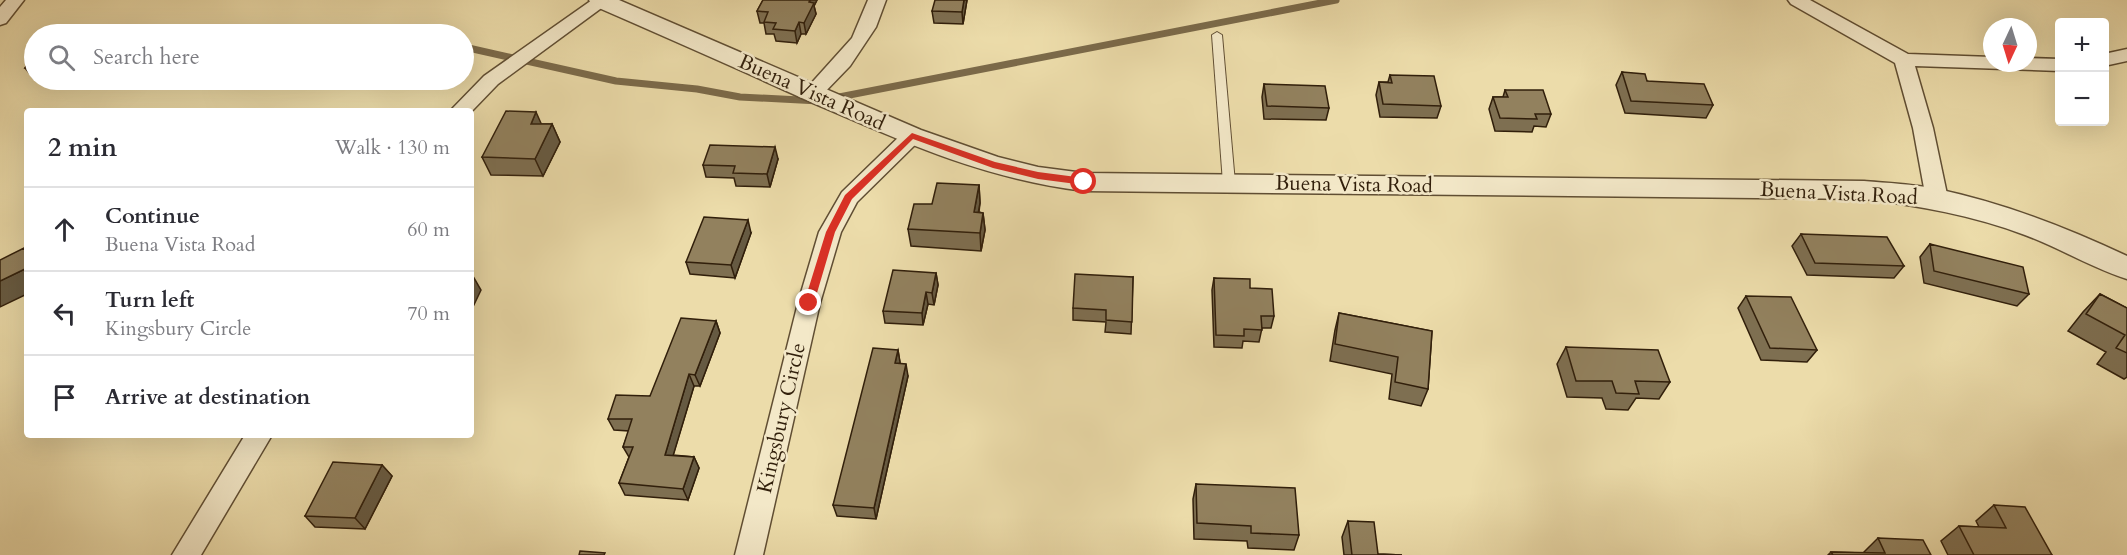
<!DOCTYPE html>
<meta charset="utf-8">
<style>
:root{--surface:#fff;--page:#f2f2f3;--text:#2b2b33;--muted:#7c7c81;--line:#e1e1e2}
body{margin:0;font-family:Cardo,serif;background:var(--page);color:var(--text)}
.controls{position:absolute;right:18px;top:18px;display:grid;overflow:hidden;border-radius:6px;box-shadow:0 6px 24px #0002}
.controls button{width:54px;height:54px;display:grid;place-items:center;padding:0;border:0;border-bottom:2px solid var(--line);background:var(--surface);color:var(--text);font:30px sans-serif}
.compass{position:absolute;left:1983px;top:18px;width:54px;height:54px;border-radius:50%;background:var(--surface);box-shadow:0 6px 24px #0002;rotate:184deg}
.stop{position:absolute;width:18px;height:18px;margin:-14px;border:4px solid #d93025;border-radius:50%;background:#fff}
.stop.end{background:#d93025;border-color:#fff;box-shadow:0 2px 6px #0008}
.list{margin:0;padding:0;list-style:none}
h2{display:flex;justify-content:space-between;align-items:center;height:78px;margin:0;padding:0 24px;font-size:26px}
h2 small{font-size:20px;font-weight:400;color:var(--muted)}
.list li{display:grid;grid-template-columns:39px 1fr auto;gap:18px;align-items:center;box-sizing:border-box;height:84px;padding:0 24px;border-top:2px solid var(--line)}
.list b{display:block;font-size:22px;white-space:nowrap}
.list p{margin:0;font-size:20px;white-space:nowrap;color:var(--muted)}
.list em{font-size:20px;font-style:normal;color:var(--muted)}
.icon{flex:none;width:33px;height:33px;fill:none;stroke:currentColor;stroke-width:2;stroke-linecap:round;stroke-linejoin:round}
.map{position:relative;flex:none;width:2127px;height:555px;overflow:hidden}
.search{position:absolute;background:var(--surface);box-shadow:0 6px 24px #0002;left:24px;top:24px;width:450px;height:66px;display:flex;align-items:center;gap:15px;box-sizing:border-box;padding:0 21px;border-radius:33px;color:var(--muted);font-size:22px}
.panel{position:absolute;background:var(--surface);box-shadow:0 6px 24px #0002;left:24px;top:108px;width:450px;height:330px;border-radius:6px}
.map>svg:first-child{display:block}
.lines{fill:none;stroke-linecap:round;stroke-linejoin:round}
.stream{stroke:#7b6a4a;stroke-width:7}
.service-casing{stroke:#604e33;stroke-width:2}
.minor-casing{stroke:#604e33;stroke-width:3}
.tertiary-casing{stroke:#604e33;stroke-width:3}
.service{fill:#f3e8c8;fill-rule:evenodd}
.minor{fill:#f3e8c8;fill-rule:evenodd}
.tertiary{fill:#f3e8c8;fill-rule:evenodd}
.wall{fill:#7e6f51;stroke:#311f0b;stroke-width:1.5}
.shaded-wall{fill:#665a42;stroke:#311f0b;stroke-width:1.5}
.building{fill:#92815e;stroke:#311f0b;stroke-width:1.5}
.route{fill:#d93025}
.labels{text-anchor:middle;stroke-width:5;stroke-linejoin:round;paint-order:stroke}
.street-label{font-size:21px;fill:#311f0b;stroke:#f3e8c8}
</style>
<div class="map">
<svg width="2127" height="555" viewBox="0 0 2127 555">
<rect width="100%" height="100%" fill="#ecdcaa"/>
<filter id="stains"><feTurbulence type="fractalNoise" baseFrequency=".00333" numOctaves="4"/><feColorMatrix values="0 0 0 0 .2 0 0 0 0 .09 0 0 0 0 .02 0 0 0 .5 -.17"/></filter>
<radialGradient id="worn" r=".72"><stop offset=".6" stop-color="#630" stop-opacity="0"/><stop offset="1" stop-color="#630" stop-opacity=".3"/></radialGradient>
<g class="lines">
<!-- stream -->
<path class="stream" d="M464,47L616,81L697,89L740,97L819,101
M834,98L1336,0"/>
<defs>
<path id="service" d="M1217,32L1222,35L1235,183L1229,187L1223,183L1212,35Z"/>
<path id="minor" d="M6,0H24L6,23L0,25V7Z
M592,0L611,1L498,84L471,112L450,111L484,76Z
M868,0H886L876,27L850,66L821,96L814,98L807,96L804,92L807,88L852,38Z
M1788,0H1810L1908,54L1992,57V63H2028V58L2060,59V71L1915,66L1933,128L1948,199L1944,204L1937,207L1930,204L1926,199L1913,128L1895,63L1791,4Z
M2127,49V61L2104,66V54Z
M912,129L919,131L922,136L919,141L857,202L841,232L820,303L763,555H735L798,303L819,232L842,192L905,131Z
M245,435H272L201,555H172Z"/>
<path id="tertiary" d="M589,0H619L921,130L998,157L1038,167L1084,173L1864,181C1888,183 1913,184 1937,189C2003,203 2066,227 2127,256V279C2092,268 2060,248 2025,235C1972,215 1920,206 1864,199L1084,191C980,178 899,140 804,99C734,67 663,36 592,5Z"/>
</defs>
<!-- service casing -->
<use href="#service" class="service-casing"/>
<!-- minor casing -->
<use href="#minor" class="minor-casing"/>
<!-- tertiary casing -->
<use href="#tertiary" class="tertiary-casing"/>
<!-- service -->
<use href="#service" class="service"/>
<!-- minor -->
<use href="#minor" class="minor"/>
<!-- tertiary -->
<use href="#tertiary" class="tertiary"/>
</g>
<!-- wall -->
<path class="wall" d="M763,0H817L814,6L816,14L806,34H801L797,43L776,41L774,34H766L764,23H760L757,11Z
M967,0L963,24L934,23L932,11Z
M34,56V79L25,68Z
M1622,72L1647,81L1713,105L1706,118L1625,113L1616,85Z
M1390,75L1441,106L1437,118L1380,117L1376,95L1379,82H1388Z
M1264,84L1329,108L1326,120L1264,119L1262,97Z
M1505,90L1551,114L1546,127L1534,126L1532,132L1495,131L1489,109L1493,97H1503Z
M542,124H552L560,142L543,176L491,175L482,157Z
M778,159L770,187L736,186L734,178L706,177L703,165Z
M979,185L980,203L979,212L983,213L985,230L981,251L911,246L908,229L932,204Z
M751,233L735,278L690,274L686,262Z
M1801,234L1904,266L1894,278L1807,275L1792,246Z
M1930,244L2029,294L2017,306L1924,283L1920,257Z
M936,273L938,285L934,305L928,304L923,325L885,323L883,311Z
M1133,277L1131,334L1105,332L1106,322L1073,320V308Z
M1214,278L1250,288L1274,316L1271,328H1262L1259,342L1243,341L1242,348L1214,347L1212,290Z
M2100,294L2127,308V377L2124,379L2097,364L2106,352L2068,331L2083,312Z
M1746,296L1817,350L1807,362L1761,360L1738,308Z
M1339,313L1432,331L1428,389L1421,406L1389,399L1392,374L1330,361L1335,330Z
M716,321L720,333L700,386H694L673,455L694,457L699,468L688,500L625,495L619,483L629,457L623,447L629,431L614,430L608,419L650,396Z
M1566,347L1670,382L1659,399L1636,398L1628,410L1606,409L1602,398L1567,397L1557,364Z
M898,350L900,363L908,376L876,519L837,516L833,505Z
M382,465L392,476L365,529L315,527L305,516Z
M1196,484L1299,535L1294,550L1248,548L1247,541L1194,539L1193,499Z
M1994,505L2052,555H1948L1941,541L1959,526L1979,527L1976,521Z
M1348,521L1378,554L1402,555H1344L1342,537Z
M1878,538L1931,555H1828L1831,552L1863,553Z"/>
<!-- shaded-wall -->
<path class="shaded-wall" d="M810,0H817L814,6L816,14L806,34L804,23Z
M964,0H967L963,24L962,12Z
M799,22L801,34L797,43L795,31Z
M536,112L544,130L531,124Z
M552,124L560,142L543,176L535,159Z
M775,147L778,159L770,187L767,174Z
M979,185L980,203L975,230L974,212Z
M983,213L985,230L981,251L980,233Z
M748,220L751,233L735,278L731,265Z
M27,268V294L0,307V281Z
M936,273L938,285L934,305L932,293Z
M474,278L481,290L471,311V284Z
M926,292L928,304L923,325L922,313Z
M716,321L720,333L700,386L695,375Z
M898,350L900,362L898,375L895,363Z
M906,364L908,376L876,519L874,508Z
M689,374L694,386L670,466L665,455Z
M694,457L699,468L688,500L683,489Z
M382,465L392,476L365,529L355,518Z"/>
<!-- building -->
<path class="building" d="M763,0H810L809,2L814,3L804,23L799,22L795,31L773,29L776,23L764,22L768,12L757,11Z
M935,0H964L962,12L932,11Z
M34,56V68H25Z
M1622,72L1645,74L1647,81L1704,84L1713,105L1631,101Z
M1390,75L1434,76L1441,106L1383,104L1379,82L1392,83Z
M1264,84L1325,86L1329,108L1267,106Z
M1505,90H1543L1551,114H1535L1537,119L1500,118L1493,97H1508Z
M506,111L536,112L531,124H552L535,159L482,157Z
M710,145L775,147L767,174L733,173L735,166L703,165Z
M937,183L979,185L974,212L983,213L980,233L908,229L914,204H932Z
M704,217L748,220L731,265L686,262Z
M1801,234L1887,237L1904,266L1815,263Z
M1930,244L2023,267L2029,294L1934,271Z
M24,248L27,254V268L0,281V260Z
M893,270L936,273L932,293L926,292L922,313L883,311Z
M1075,274L1133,277L1132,322L1106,320V310L1073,308Z
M1214,278L1250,279V288L1272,289L1274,316H1261L1262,330L1244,329V336L1216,335Z
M2100,294L2127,308V353L2116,348L2125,335L2086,314Z
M1746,296L1791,297L1817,350L1770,348Z
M1339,313L1432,331L1428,389L1395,382L1398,357L1335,344Z
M681,318L716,321L695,375L689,374L665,455L694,457L683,489L619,483L633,447H623L632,419H608L616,395L650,396Z
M1566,347L1658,350L1670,382L1635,381L1639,394L1616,393L1612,381H1576Z
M873,348L898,350L895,363L906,364L874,508L833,505Z
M333,462L382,465L355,518L305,516Z
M1196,484L1295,488L1299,535L1251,533V526L1197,523Z
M1994,505L2025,507L2052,555H1974L1959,526L2006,528Z
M1348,521L1374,522L1378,554L1402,555H1352Z
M1878,538L1923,540L1931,555H1833L1831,552L1885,553Z
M580,551L605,553L604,555H579Z"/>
<!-- route -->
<path class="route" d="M912,133L995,162L1038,172L1084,178L1088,182L1084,185L1038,179L993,168L913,139L852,199L835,232L814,303L809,306L805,305L804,303L826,232L845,195Z"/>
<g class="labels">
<!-- street labels -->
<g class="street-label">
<text transform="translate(812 92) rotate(24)" y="7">Buena Vista Road</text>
<text transform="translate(1354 184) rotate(1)" y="7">Buena Vista Road</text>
<text transform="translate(1839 193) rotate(3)" y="7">Buena Vista Road</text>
<text transform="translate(781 418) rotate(-77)" y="7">Kingsbury Circle</text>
</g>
</g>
<rect width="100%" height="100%" filter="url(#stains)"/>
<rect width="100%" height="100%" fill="url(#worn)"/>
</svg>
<div class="controls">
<button>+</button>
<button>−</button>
</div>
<svg class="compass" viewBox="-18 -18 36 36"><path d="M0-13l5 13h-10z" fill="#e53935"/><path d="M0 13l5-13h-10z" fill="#7c7c81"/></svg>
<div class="stop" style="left:1084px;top:182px"></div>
<div class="stop end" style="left:809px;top:303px"></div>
<div class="search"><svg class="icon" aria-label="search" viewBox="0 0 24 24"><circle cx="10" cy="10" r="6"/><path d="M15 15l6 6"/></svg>Search here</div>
<section class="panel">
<h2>2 min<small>Walk · 130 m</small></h2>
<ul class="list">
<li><svg class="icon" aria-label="ahead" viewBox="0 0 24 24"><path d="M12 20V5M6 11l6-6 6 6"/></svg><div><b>Continue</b><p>Buena Vista Road</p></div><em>60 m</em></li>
<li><svg class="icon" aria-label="left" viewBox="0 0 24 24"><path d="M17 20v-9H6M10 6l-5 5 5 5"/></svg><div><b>Turn left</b><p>Kingsbury Circle</p></div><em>70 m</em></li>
<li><svg class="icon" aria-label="arrive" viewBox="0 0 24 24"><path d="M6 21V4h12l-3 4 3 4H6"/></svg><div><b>Arrive at destination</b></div></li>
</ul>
</section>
</div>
